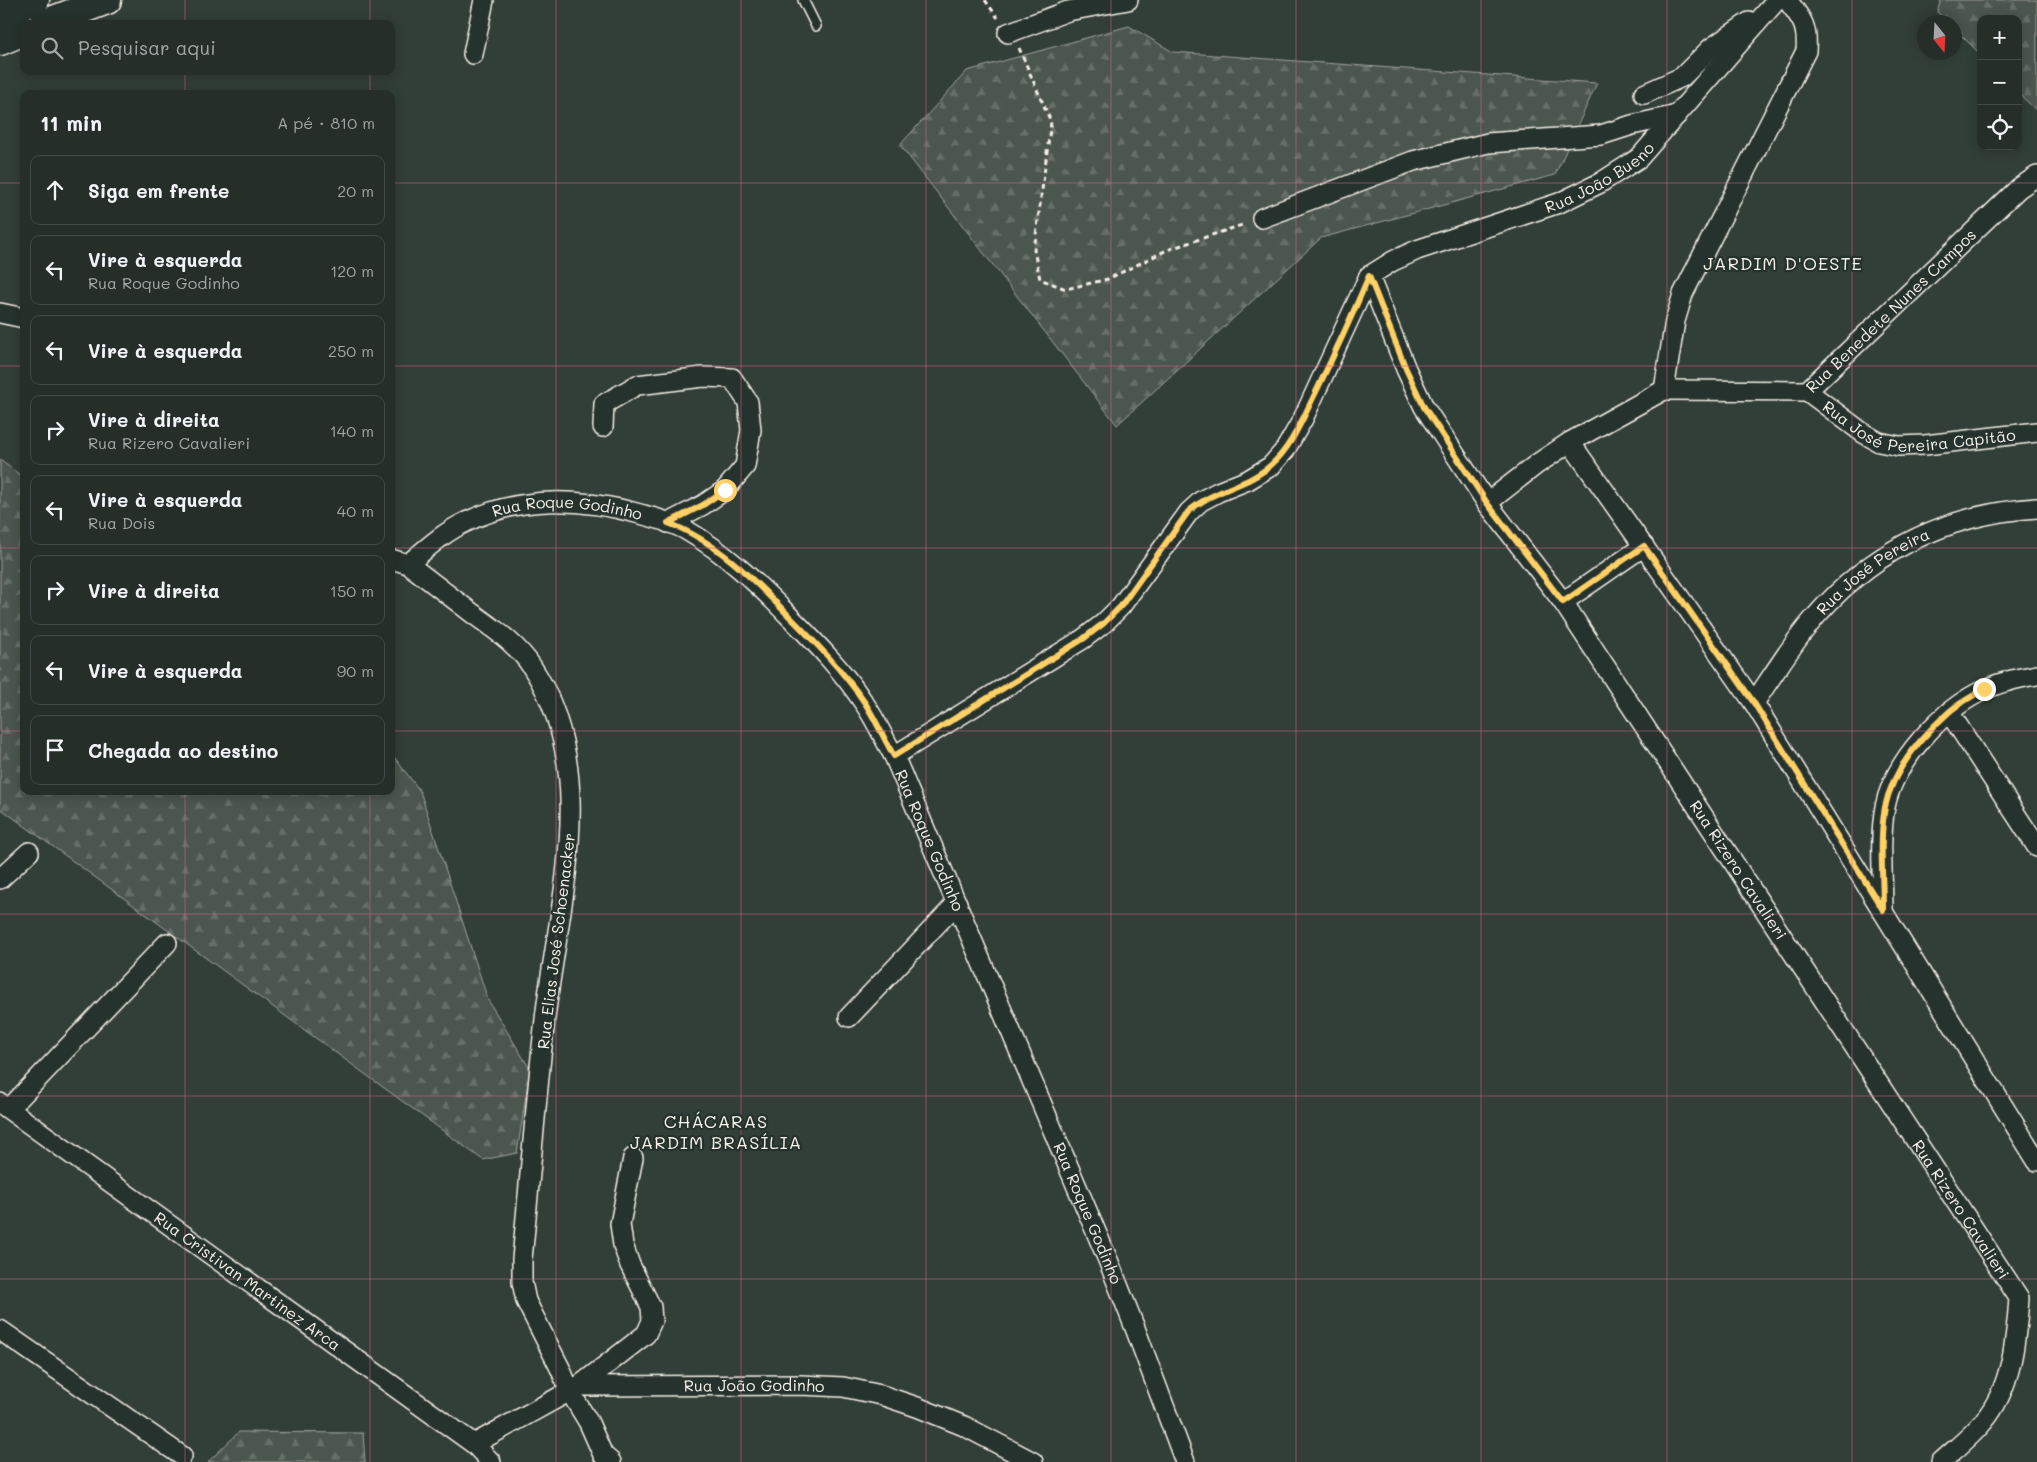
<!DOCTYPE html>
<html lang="pt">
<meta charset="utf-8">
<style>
:root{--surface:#262e2a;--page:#323a36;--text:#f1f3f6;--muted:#a4a8a8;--line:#424a47}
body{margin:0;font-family:Mali,sans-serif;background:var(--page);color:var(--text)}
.controls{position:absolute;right:15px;top:15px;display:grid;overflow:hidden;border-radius:10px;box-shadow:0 2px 12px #0003}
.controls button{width:45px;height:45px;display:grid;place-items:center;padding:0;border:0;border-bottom:1px solid var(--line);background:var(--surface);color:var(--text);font:25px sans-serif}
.compass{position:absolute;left:1917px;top:15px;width:45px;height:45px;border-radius:50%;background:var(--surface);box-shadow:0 2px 12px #0003;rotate:162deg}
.stop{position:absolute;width:15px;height:15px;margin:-11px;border:4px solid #ffd166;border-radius:50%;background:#fff}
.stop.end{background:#ffd166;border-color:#fff;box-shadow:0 1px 5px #0008}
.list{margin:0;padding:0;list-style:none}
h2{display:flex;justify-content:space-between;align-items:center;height:65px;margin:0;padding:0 20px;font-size:21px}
h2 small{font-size:16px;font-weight:400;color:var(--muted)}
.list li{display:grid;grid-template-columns:32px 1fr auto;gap:15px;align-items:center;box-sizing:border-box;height:70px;margin:0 10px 10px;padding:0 10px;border:1px solid var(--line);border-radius:10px}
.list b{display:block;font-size:19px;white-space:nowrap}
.list p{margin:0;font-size:16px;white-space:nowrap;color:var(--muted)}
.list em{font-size:16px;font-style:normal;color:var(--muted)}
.icon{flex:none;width:28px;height:28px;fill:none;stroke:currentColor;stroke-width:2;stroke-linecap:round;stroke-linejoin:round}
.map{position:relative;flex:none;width:2037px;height:1462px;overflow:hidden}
.search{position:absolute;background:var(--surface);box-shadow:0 2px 12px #0003;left:20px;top:20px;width:375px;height:55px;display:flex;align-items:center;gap:12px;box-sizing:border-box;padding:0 18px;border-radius:10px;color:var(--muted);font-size:19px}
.panel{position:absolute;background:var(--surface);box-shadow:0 2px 12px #0003;left:20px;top:90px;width:375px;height:705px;border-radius:10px}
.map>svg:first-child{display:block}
.forest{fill:url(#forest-firs);stroke:#a0a49c}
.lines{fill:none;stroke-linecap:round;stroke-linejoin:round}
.lane-casing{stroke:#f4f1e8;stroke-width:12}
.street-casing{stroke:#f4f1e8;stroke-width:22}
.highway-casing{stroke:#f4f1e8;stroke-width:31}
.path{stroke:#f4f1e8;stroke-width:3;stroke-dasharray:5 4;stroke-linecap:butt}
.lane{stroke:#26332d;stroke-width:9}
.street{stroke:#26332d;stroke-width:19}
.highway{stroke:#26332d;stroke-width:28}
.route{stroke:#ffd166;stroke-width:6}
.grid{fill:none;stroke:#d4648c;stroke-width:1;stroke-opacity:0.55}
.labels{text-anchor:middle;stroke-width:4.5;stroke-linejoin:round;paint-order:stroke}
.street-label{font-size:16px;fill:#f4f1e8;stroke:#26332d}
.neighbourhood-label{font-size:18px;letter-spacing:1px;fill:#f4f1e8;stroke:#26332d}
</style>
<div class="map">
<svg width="2037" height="1462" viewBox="0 0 2037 1462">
<defs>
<pattern id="forest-firs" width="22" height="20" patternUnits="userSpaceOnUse" patternTransform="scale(1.25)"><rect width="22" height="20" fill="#4c564f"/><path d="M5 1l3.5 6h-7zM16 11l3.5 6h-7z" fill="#666f68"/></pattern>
</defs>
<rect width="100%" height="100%" fill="#323e38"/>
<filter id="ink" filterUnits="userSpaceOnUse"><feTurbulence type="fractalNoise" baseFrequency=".02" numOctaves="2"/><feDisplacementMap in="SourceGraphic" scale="10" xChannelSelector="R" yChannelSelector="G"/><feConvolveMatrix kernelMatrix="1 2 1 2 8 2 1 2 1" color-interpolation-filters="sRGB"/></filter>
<g filter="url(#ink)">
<!-- forest -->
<path class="forest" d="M1941,0H2037V111L2018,93V19H1981V55L1955,29L1954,22H1948L1937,12Z
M1129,26L1173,52L1597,83L1555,175L1321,238L1117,425L900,145L967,71Z
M0,460L24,478V791H391V753L420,791L488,1000L530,1069L517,1153L483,1160L0,808Z
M239,1432L363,1433L365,1462H208Z"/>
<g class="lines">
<defs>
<path id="lane" d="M803,0L816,26"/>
<g id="street">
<path d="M1008,33L1068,11L1128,0"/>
<path d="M473,54L484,0"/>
<path d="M1644,94L1682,77L1711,48L1749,22"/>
<path d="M1262,218L1413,161L1488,143L1601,135L1632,125L1677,115"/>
<path id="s1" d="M1369,276L1406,369L1424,407L1487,503L1563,602L2019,1298C2016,1340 2012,1388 1983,1422C1971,1437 1955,1449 1941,1462"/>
<path id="s2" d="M1369,276L1393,261L1417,250L1559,203L1600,183L1639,158L1777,0"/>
<path d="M0,313L24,318"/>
<path id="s3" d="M1664,390L1807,391L2019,188L2037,176"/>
<path id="s4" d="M1807,391L1863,433L1879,442L1899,446L1925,445L2037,432"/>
<path d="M603,427L604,404L637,385L703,377L732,378L748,402L751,430L745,466L725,490L703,505L668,523"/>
<path d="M1570,442L1754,703L2037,1161"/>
<path d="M1487,503L1537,464L1570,442L1664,390L1675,321L1683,294L1806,51C1808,26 1802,19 1787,0"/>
<path d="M391,559L408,564C429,580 451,597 472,613C494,629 517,644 532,667C601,772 558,904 545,1019C536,1099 530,1179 522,1259V1282L526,1301L561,1370L569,1390L589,1423L603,1455L611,1462"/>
<path id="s5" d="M408,564C426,549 444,532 466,522C522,495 581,498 640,514C655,518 672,522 686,530C726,553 759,585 790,617C817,644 843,671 864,703C876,720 884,739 894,756L1108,1260L1135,1328L1185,1462"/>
<path d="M1563,602L1644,546"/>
<path id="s6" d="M1754,703C1771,678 1787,652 1806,628C1865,554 1942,514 2037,508"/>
<path d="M1949,712L2037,847"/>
<path d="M894,756L1083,639L1104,623L1121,606L1189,512L1201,501L1218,492L1248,480L1271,466L1285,450L1303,419L1369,276"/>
<path d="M0,879L29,852"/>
<path d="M1883,910C1883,876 1879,840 1885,807C1894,761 1943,708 1986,689C2003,681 2019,678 2037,675"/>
<path d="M849,1017L957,903"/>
<path id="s7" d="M0,1103L474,1444L491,1462"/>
<path d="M9,1109L167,943"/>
<path d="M0,1330L182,1456"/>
<path d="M579,1386L646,1334L652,1321L651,1307L630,1265L623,1245L620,1224L633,1158"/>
<path id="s8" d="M474,1444L579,1386L801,1385L843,1387L881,1395L917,1407L964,1426L1033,1462"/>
</g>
<path id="highway" d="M0,14L35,0
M43,24L107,0
M0,41L24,31"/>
</defs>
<!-- lane casing -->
<use href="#lane" class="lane-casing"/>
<!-- street casing -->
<use href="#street" class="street-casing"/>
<!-- highway casing -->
<use href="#highway" class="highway-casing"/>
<!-- path -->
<path class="path" d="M985,0L998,18
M1019,48L1051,122L1034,250L1040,279L1066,289L1108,279L1167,250L1245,224"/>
<!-- lane -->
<use href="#lane" class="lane"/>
<!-- street -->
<use href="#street" class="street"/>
<!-- highway -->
<use href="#highway" class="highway"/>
</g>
</g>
<g class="lines" filter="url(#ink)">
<!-- route -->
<path class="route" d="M725,490L703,505L668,523C717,541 755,581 790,617C817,644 843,671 865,703C876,720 884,739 894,756L1083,639L1104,623L1121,606L1188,512C1215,488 1247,487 1271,465C1291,448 1303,418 1315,394C1334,355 1352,316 1369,276L1406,369L1424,407L1487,503L1563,602L1644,546L1754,703L1883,910C1883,876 1879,840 1885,807C1893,769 1921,737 1949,712C1959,703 1972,697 1984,689"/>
</g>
<!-- grid -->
<path class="grid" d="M185,0V24M370,0V24M556,0V1462M741,0V1462M926,0V1462M1111,0V1462M1296,0V1462M1481,0V1462M1667,0V1462M1852,0V1462M185,71V94M370,71V94M0,183H24M391,183H2037M0,366H24M391,366H2037M0,548H24M391,548H2037M0,731H24M391,731H2037M185,791V1462M370,791V1462M0,914H2037M0,1096H2037M0,1279H2037"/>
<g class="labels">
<!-- street labels -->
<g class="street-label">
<text dy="6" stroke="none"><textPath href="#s2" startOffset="252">Rua João Bueno</textPath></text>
<text dy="6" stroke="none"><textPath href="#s3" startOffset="259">Rua Benedete Nunes Campos</textPath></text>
<text dy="6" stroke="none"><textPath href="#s4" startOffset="124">Rua José Pereira Capitão</textPath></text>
<text dy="6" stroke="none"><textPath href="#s5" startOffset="176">Rua Roque Godinho</textPath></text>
<text dy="6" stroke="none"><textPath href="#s6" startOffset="180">Rua José Pereira</textPath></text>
<text dy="6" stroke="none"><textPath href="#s5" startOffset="701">Rua Roque Godinho</textPath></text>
<text dy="6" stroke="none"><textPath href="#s1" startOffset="702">Rua Rizero Cavalieri</textPath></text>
<text transform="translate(556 941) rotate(-83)" y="6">Rua Elias José Schoenacker</text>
<text dy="6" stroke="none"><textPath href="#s1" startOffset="1108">Rua Rizero Cavalieri</textPath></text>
<text dy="6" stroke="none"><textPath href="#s5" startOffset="1106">Rua Roque Godinho</textPath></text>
<text dy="6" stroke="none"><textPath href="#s7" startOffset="305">Rua Cristivan Martinez Arca</textPath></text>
<text dy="6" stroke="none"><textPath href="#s8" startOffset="295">Rua João Godinho</textPath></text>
</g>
<!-- neighbourhood labels -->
<g class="neighbourhood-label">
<text x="1783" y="270">JARDIM D'OESTE</text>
<text x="716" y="1128">CHÁCARAS<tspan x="716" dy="21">JARDIM BRASÍLIA</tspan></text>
</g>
</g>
</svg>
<div class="controls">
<button>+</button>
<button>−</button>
<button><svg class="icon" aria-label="locate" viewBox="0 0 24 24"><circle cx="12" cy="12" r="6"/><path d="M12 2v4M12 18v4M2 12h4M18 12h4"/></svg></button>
</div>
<svg class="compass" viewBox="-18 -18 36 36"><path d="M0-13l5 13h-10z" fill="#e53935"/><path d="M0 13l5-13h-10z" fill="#a4a8a8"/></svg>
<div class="stop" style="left:725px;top:490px"></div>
<div class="stop end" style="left:1984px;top:689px"></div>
<div class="search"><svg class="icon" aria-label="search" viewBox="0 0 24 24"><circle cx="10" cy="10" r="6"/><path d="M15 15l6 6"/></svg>Pesquisar aqui</div>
<section class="panel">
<h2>11 min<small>A pé · 810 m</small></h2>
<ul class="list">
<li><svg class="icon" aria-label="ahead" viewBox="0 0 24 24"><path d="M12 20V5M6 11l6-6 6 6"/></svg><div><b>Siga em frente</b></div><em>20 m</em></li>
<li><svg class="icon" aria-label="left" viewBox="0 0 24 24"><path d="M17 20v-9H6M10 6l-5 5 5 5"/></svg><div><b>Vire à esquerda</b><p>Rua Roque Godinho</p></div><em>120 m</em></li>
<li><svg class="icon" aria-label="left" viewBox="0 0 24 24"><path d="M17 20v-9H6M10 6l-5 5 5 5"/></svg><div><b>Vire à esquerda</b></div><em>250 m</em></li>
<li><svg class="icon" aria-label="right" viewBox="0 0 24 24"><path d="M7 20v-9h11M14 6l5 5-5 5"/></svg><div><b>Vire à direita</b><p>Rua Rizero Cavalieri</p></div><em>140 m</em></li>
<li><svg class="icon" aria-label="left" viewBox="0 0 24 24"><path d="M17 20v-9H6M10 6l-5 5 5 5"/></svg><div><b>Vire à esquerda</b><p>Rua Dois</p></div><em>40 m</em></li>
<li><svg class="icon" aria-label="right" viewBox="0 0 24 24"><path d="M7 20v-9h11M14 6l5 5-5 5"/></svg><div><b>Vire à direita</b></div><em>150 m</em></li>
<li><svg class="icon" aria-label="left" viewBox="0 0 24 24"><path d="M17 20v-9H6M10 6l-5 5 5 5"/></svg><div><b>Vire à esquerda</b></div><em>90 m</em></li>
<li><svg class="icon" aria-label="arrive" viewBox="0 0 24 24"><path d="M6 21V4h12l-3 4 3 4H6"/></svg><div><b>Chegada ao destino</b></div></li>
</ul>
</section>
</div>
